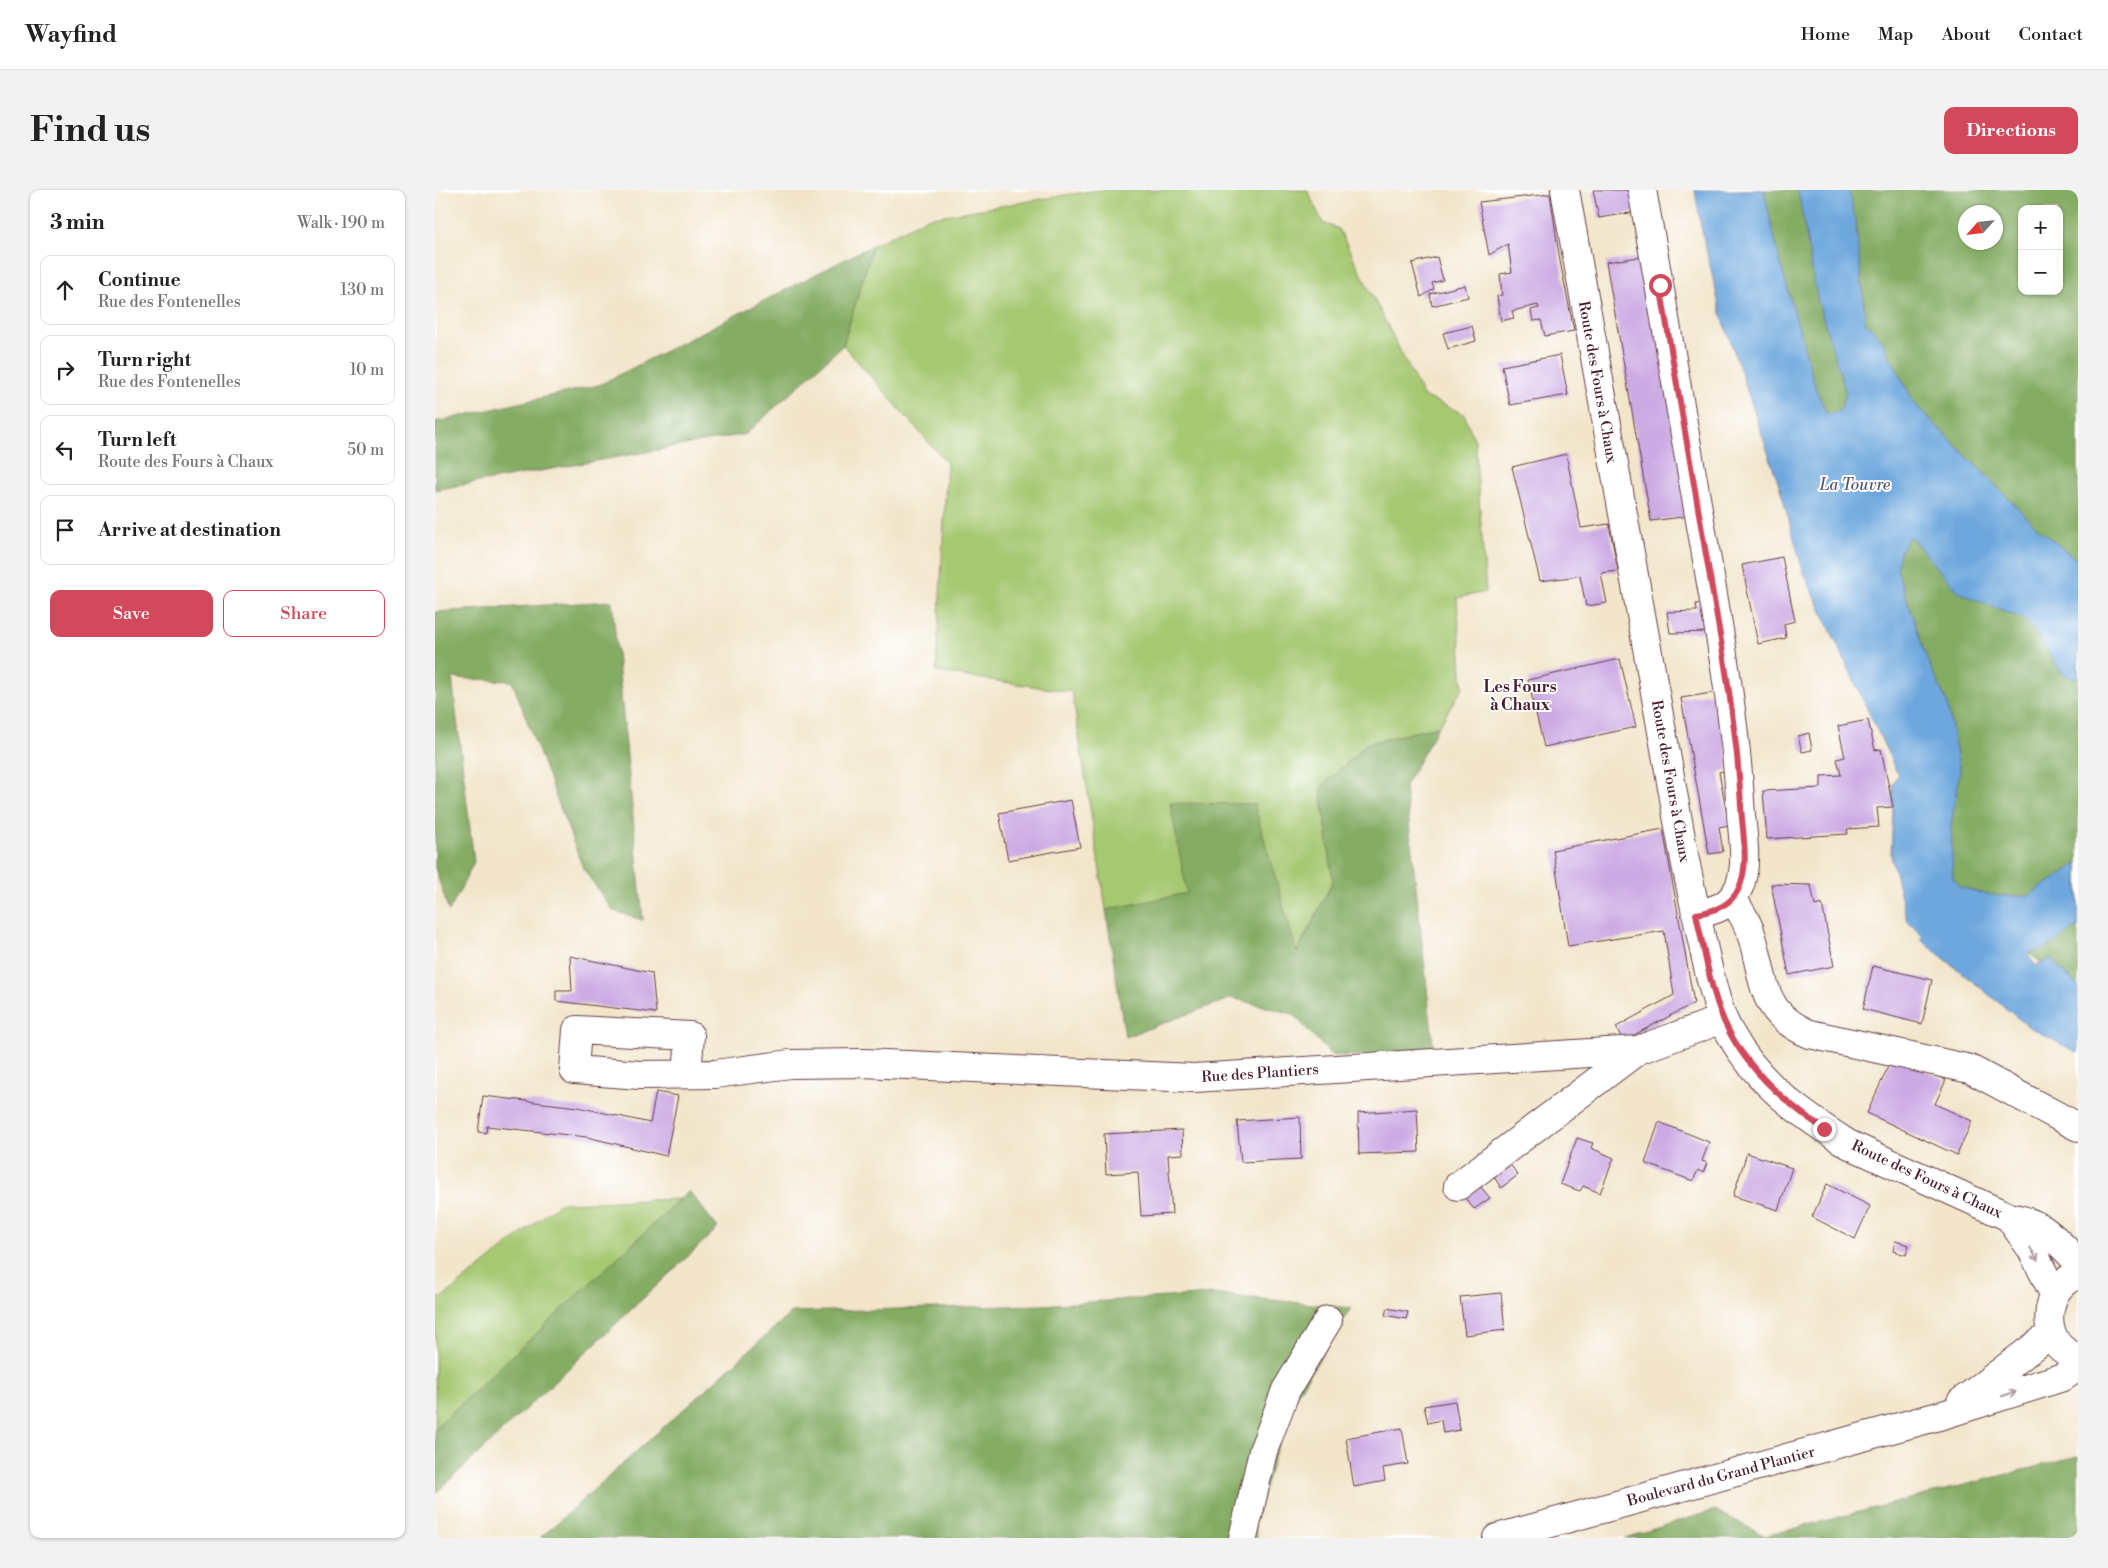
<!DOCTYPE html>
<meta charset="utf-8">
<style>
:root{--surface:#fff;--page:#f2f2f2;--text:#222;--muted:#767676;--line:#e0e0e0;--accent:#d1495b}
body{margin:0;font-family:"Libre Bodoni",serif;background:var(--page);color:var(--text)}
.controls{position:absolute;right:15px;top:15px;display:grid;overflow:hidden;border-radius:10px;box-shadow:0 1px 4px #0004}
.controls button{width:45px;height:45px;display:grid;place-items:center;padding:0;border:0;border-bottom:1px solid var(--line);background:var(--surface);color:var(--text);font:25px sans-serif}
.compass{position:absolute;left:1523px;top:15px;width:45px;height:45px;border-radius:50%;background:var(--surface);box-shadow:0 1px 4px #0004;rotate:243deg}
.stop{position:absolute;width:15px;height:15px;margin:-11px;border:4px solid #d1495b;border-radius:50%;background:#fff}
.stop.end{background:#d1495b;border-color:#fff;box-shadow:0 1px 5px #0008}
.list{margin:0;padding:0;list-style:none}
h2{display:flex;justify-content:space-between;align-items:center;height:65px;margin:0;padding:0 20px;font-size:21px}
h2 small{font-size:16px;font-weight:400;color:var(--muted)}
.list li{display:grid;grid-template-columns:32px 1fr auto;gap:15px;align-items:center;box-sizing:border-box;height:70px;margin:0 10px 10px;padding:0 10px;border:1px solid var(--line);border-radius:10px}
.list b{display:block;font-size:19px;white-space:nowrap}
.list p{margin:0;font-size:16px;white-space:nowrap;color:var(--muted)}
.list em{font-size:16px;font-style:normal;color:var(--muted)}
.actions{display:flex;gap:10px;padding:15px 20px}
.actions a{flex:1;padding:11px 0;border:1px solid var(--accent);border-radius:10px;text-align:center;font-size:18px;color:var(--accent)}
.actions .main{background:var(--accent);color:#fff}
.icon{flex:none;width:28px;height:28px;fill:none;stroke:currentColor;stroke-width:2;stroke-linecap:round;stroke-linejoin:round}
.map{position:relative;flex:none;width:1643px;height:1348px;overflow:hidden;border-radius:10px}
header{display:flex;align-items:center;gap:30px;box-sizing:border-box;height:70px;padding:0 25px;background:var(--surface);border-bottom:1px solid var(--line)}
header strong{font-size:24px}
nav{display:flex;gap:28px;margin-inline-start:auto;font-size:18px}
.intro{display:flex;align-items:center;justify-content:space-between;box-sizing:border-box;height:120px;padding:0 30px}
h1{margin:0;font-size:35px}
.button{padding:12px 22px;border-radius:10px;background:var(--accent);color:#fff;font-size:18px;font-weight:700}
main{display:flex;gap:30px;padding:0 30px}
aside{flex:1;background:var(--surface);border-radius:10px;box-shadow:0 1px 4px #0004}
.map>svg:first-child{display:block}
.green{fill:#a5c871;stroke:#78744e}
.forest{fill:#84ac63;stroke:#676647;fill-rule:evenodd}
.water{fill:#6da7dd;stroke:#5c6384}
.building{fill:#ccaae4}
.lines{fill:none;stroke-linecap:round;stroke-linejoin:round}
.minor-casing{stroke:#633d43;stroke-width:30}
.minor{stroke:#fff;stroke-width:28}
.oneway{stroke:#ae9aa0}
.route{stroke:#d1495b;stroke-width:6}
.labels{text-anchor:middle;stroke-width:4;stroke-linejoin:round;paint-order:stroke}
.street-label{font-size:15px;fill:#4a1f2b;stroke:#fff}
.water-label{font-size:16px;font-style:italic;fill:#585572;stroke:#fff}
.neighbourhood-label{font-size:16px;font-weight:bold;fill:#4a1f2b;stroke:#fff}
</style>
<header>
<strong>Wayfind</strong>
<nav><a>Home</a><a>Map</a><a>About</a><a>Contact</a></nav>
</header>
<div class="intro"><h1>Find us</h1><a class="button">Directions</a></div>
<main>
<aside>
<h2>3 min<small>Walk · 190 m</small></h2>
<ul class="list">
<li><svg class="icon" aria-label="ahead" viewBox="0 0 24 24"><path d="M12 20V5M6 11l6-6 6 6"/></svg><div><b>Continue</b><p>Rue des Fontenelles</p></div><em>130 m</em></li>
<li><svg class="icon" aria-label="right" viewBox="0 0 24 24"><path d="M7 20v-9h11M14 6l5 5-5 5"/></svg><div><b>Turn right</b><p>Rue des Fontenelles</p></div><em>10 m</em></li>
<li><svg class="icon" aria-label="left" viewBox="0 0 24 24"><path d="M17 20v-9H6M10 6l-5 5 5 5"/></svg><div><b>Turn left</b><p>Route des Fours à Chaux</p></div><em>50 m</em></li>
<li><svg class="icon" aria-label="arrive" viewBox="0 0 24 24"><path d="M6 21V4h12l-3 4 3 4H6"/></svg><div><b>Arrive at destination</b></div></li>
</ul>
<div class="actions"><a class="main">Save</a><a>Share</a></div>
</aside>
<div class="map">
<svg width="1643" height="1348" viewBox="0 0 1643 1348">
<rect width="100%" height="100%" fill="#fff"/>
<filter id="ink" filterUnits="userSpaceOnUse"><feTurbulence type="fractalNoise" baseFrequency=".02" numOctaves="2"/><feDisplacementMap in="SourceGraphic" scale="10" xChannelSelector="R" yChannelSelector="G"/><feConvolveMatrix kernelMatrix="1 2 1 2 8 2 1 2 1" color-interpolation-filters="sRGB"/></filter>
<filter id="wash" filterUnits="userSpaceOnUse"><feTurbulence type="fractalNoise" baseFrequency=".0096" numOctaves="4" result="noise"/><feDisplacementMap in="SourceGraphic" scale="20" xChannelSelector="R" yChannelSelector="G"/><feGaussianBlur stdDeviation="1.12" result="paint"/><feColorMatrix in="noise" values="0 0 0 0 0 0 0 0 0 0 0 0 0 0 0 0 0 1.4 0 .05"/><feComposite in="paint" operator="in"/></filter>
<g filter="url(#wash)">
<rect width="100%" height="100%" fill="#f2e5ca"/>
<!-- green -->
<path class="green" d="M661,0H872L888,33L904,39L988,206L1029,224L1040,251L1051,402L1022,408L1028,497L1004,536L931,554L886,598L898,691L861,764L752,704L671,720L637,502L501,482L512,273L408,155L438,55L492,28Z
M245,1009L0,1241V1108H7L125,1013Z"/>
<!-- forest -->
<path class="forest" d="M1306,0H1643V800L1507,699ZM1587,19H1624V101H1587ZM1530,22H1560V52H1530Z
M438,55L408,155L311,244L0,300V232L164,195Z
M177,411L208,730L178,721L148,678L77,491L17,488L39,672L14,722L0,678V422Z
M1004,536L970,596L999,862L897,866L858,824L797,808L690,847L671,720L752,703L735,613L819,614L862,763L898,691L886,598L931,554Z
M254,1001L283,1038L0,1304V1238Z
M778,1104L916,1118L855,1216L819,1333L823,1348H105L357,1122L606,1115Z
M1643,1266V1348H1190L1280,1320L1330,1346Z"/>
<!-- water -->
<path class="water" d="M1260,0H1329L1344,68L1382,202L1392,223L1396,224L1405,220L1411,203L1382,108L1363,0H1414L1420,29L1431,133L1445,147L1480,214L1603,338L1643,371V488L1632,486L1626,482L1605,448L1589,429L1534,407L1523,401L1475,346L1465,362L1462,379L1493,472L1512,512L1525,581L1516,635L1518,688L1525,697L1546,703L1564,706H1593L1643,673V737L1610,759L1592,764L1601,776L1616,768L1627,781L1643,795V863L1594,837L1485,749L1489,747L1472,731L1456,666L1458,617L1457,595L1463,585L1368,381L1345,298L1286,123L1266,37Z"/>
<g id="blocks">
<!-- building -->
<path class="building" d="M1158,0H1196L1201,22L1164,28Z
M1115,4L1125,71L1139,141L1110,146L1106,130L1098,131L1096,120L1104,118L1103,115L1077,121L1079,128L1066,131L1062,106L1067,105L1065,84L1077,82L1073,54L1054,65L1044,12Z
M1211,66L1255,326L1216,331L1171,72Z
M1002,67L1008,90L997,93L999,99L986,107L977,73Z
M1030,95L1033,107L997,116L995,104Z
M1037,136L1041,151L1013,159L1008,143Z
M1125,165L1133,205L1075,215L1067,176Z
M1131,264L1146,338L1174,334L1183,381L1166,383L1172,413L1151,416L1145,386L1105,391L1077,277Z
M1347,367L1360,431L1349,434L1351,448L1323,454L1307,375Z
M1270,413L1274,442L1235,443L1232,422L1262,421L1261,414Z
M1185,469L1201,537L1109,557L1093,490Z
M1283,502L1294,580L1284,582L1294,635L1284,637L1288,662L1274,664L1246,508Z
M1433,530L1440,560L1446,559L1458,617L1442,618L1444,637L1412,639L1413,644L1332,649L1328,601L1386,598V586L1406,585L1402,569L1410,567L1403,536Z
M1374,543L1377,560L1367,562L1363,546Z
M636,610L645,657L573,670L564,623Z
M1228,639L1259,813L1188,851L1181,837L1239,805L1229,741L1133,756L1118,660Z
M1336,694L1376,695L1380,716L1387,714L1399,776L1354,785Z
M135,766L217,783L221,823L121,811V801H137Z
M1438,776L1497,790L1487,834L1428,819Z
M1458,866L1511,890L1500,914L1537,931L1522,965L1432,923Z
M221,902L243,906L231,966L152,947L52,936L51,943L43,942L48,906L143,917L215,933Z
M982,919L984,962L924,964L923,923Z
M865,927L866,969L806,972L802,931Z
M1224,932L1274,952L1267,971L1272,973L1268,983L1263,980L1258,991L1210,973Z
M747,940L748,964L733,965L737,1024L706,1026L703,982L671,984L669,944Z
M1142,948L1158,953L1156,958L1179,968L1165,1003L1148,996L1145,1001L1125,994Z
M1312,963L1357,978L1343,1020L1298,1006Z
M1074,973L1083,985L1066,998L1058,985Z
M1392,994L1435,1016L1420,1049L1377,1027Z
M1045,996L1055,1008L1039,1019L1030,1008Z
M1460,1051L1474,1055L1471,1065L1458,1061Z
M1066,1103L1070,1140L1030,1145L1025,1107Z
M952,1118L973,1122L971,1129L950,1125Z
M1020,1211L1025,1240L1008,1243L1006,1230L993,1233L989,1216Z
M967,1238L973,1274L948,1278L950,1291L919,1297L911,1248Z"/>
</g>
</g>
<g filter="url(#ink)">
<use href="#blocks" fill-opacity="0" stroke="#633d43" stroke-width="1"/>
<g class="lines">
<defs>
<path id="minor" d="M1130,0L1250,670C1258,709 1266,748 1275,786C1280,805 1285,826 1295,843C1322,893 1367,925 1413,954L1574,1027C1608,1032 1620,1049 1643,1072
M1207,0C1229,118 1248,236 1269,353C1285,444 1301,533 1306,625C1308,648 1313,676 1304,697C1296,716 1279,721 1261,724
M1297,708C1306,722 1314,734 1318,750C1330,792 1326,824 1375,844L1535,879L1643,937
M252,884L255,846L142,840L139,880L205,885L280,884L355,874L428,873L759,888L1203,860L1288,829
M1023,996L1203,860
M1574,1027L1597,1060L1619,1104
M1643,1085C1615,1093 1605,1133 1624,1156C1629,1161 1636,1165 1643,1169
M1526,1212L1617,1143
M808,1348L828,1261L851,1200L893,1130
M1062,1348L1511,1224L1628,1187L1643,1177"/>
</defs>
<!-- minor casing -->
<use href="#minor" class="minor-casing"/>
<!-- minor -->
<use href="#minor" class="minor"/>
</g>
<!-- one-way arrows -->
<defs><path id="oneway-shaft" d="M-6 0H5M1.5-3L5.5 0L1.5 3" fill="none" stroke-width="1.6" stroke-linecap="round" stroke-linejoin="round" transform="scale(1.25)"/></defs>
<g class="oneway">
<use href="#oneway-shaft" transform="translate(1599 1064) rotate(59)"/>
<use href="#oneway-shaft" transform="translate(1574 1204) rotate(-18)"/>
</g>
</g>
<g class="lines" filter="url(#ink)">
<!-- route -->
<path class="route" d="M1225,95C1240,181 1254,267 1269,353C1284,440 1301,526 1306,615C1307,641 1315,674 1304,698C1296,716 1279,721 1261,724C1269,759 1275,798 1289,831C1309,877 1349,912 1389,939"/>
</g>
<g class="labels">
<!-- street labels -->
<g class="street-label">
<text transform="translate(1163 192) rotate(80)" y="5">Route des Fours à Chaux</text>
<text transform="translate(1236 591) rotate(80)" y="5">Route des Fours à Chaux</text>
<text transform="translate(825 883) rotate(-4)" y="5">Rue des Plantiers</text>
<text transform="translate(1492 989) rotate(25)" y="5">Route des Fours à Chaux</text>
<text transform="translate(1286 1286) rotate(-15)" y="5">Boulevard du Grand Plantier</text>
</g>
<!-- water labels -->
<g class="water-label">
<text x="1420" y="300">La Touvre</text>
</g>
<!-- neighbourhood labels -->
<g class="neighbourhood-label">
<text x="1085" y="502">Les Fours<tspan x="1085" dy="18">à Chaux</tspan></text>
</g>
</g>
</svg>
<div class="controls">
<button>+</button>
<button>−</button>
</div>
<svg class="compass" viewBox="-18 -18 36 36"><path d="M0-13l5 13h-10z" fill="#e53935"/><path d="M0 13l5-13h-10z" fill="#767676"/></svg>
<div class="stop" style="left:1225px;top:95px"></div>
<div class="stop end" style="left:1389px;top:939px"></div>
</div>
</main>
